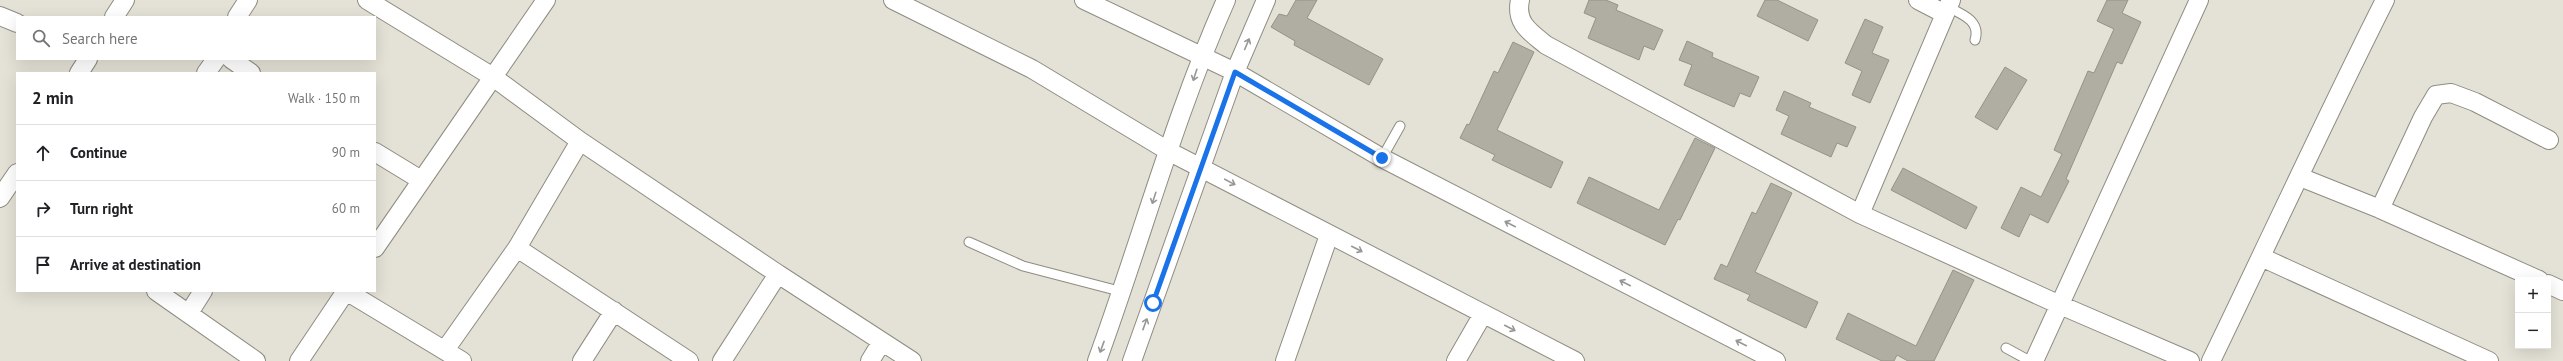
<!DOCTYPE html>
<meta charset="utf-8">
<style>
:root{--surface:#fff;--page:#f6f6f6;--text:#202124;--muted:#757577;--line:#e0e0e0}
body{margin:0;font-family:"PT Sans",sans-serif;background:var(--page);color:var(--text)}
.controls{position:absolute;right:12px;bottom:12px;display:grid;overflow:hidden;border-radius:0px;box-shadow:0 4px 16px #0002}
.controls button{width:36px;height:36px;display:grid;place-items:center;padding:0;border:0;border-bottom:1px solid var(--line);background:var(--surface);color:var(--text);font:20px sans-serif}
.stop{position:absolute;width:12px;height:12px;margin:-9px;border:3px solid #1a73e8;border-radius:50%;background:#fff}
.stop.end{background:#1a73e8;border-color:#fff;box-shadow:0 1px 4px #0008}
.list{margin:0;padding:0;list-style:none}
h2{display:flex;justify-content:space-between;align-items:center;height:52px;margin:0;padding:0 16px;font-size:17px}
h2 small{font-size:13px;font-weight:400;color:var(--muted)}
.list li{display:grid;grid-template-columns:26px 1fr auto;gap:12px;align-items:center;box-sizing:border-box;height:56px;padding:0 16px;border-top:1px solid var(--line)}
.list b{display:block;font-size:15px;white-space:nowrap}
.list em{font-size:13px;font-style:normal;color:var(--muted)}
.icon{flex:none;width:22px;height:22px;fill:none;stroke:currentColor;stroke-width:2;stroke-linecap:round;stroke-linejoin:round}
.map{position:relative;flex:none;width:2563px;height:361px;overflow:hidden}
.search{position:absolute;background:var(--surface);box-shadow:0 4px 16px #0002;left:16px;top:16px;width:360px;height:44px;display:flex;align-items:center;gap:10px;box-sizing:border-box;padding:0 14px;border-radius:0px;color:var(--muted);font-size:15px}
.panel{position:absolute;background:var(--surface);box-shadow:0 4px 16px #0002;left:16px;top:72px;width:360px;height:220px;border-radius:0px}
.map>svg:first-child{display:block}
.building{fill:#b0ada2;stroke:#959288}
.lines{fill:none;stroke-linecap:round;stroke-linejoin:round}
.lane-casing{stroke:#8f8c81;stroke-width:11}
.street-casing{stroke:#8f8c81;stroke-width:20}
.lane{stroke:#fff;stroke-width:9}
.street{stroke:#fff;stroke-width:18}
.oneway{stroke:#979795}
.route{stroke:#1a73e8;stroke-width:5}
</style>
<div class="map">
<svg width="2563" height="361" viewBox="0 0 2563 361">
<rect width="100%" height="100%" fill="#e4e1d6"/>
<!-- building -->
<path class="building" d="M1296,0H1317L1307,18L1383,59L1369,85L1294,45L1295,41L1271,27L1279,14L1287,16Z
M1589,0H1606L1618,5L1616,10L1663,30L1654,50L1644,46L1639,60L1588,38L1596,18L1584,13Z
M1765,0H1777L1818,20L1808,41L1757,16Z
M2107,0H2128L2122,13L2141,22L2122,64L2117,62L2066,179L2069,181L2048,223L2030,214L2019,237L2001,228L2021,187L2041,197L2062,154L2054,150L2088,71L2094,73L2114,29L2097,21Z
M1865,19L1883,27L1872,53L1889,60L1870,103L1852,95L1862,71L1845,63Z
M1687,41L1713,53L1712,57L1759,77L1750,97L1740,93L1734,107L1684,85L1692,65L1679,60Z
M1513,42L1534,52L1497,130L1563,162L1551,188L1492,160L1495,155L1460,138L1467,124L1469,125L1494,71L1498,73Z
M2005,67L2027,80L1997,130L1975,117Z
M1784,91L1811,103L1809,107L1856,127L1847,147L1837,143L1831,157L1781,134L1789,116L1776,110Z
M1695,138L1715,148L1680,220L1678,219L1665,245L1577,203L1589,177L1659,210Z
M1903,168L1977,207L1966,229L1891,190Z
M1771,183L1792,193L1755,272L1818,302L1806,328L1747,300L1750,295L1714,279L1721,264L1727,267L1752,212L1756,214Z
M1953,270L1974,280L1934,361H1908L1897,355L1894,361H1882L1836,339L1848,313L1916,346Z"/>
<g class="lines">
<defs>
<path id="lane" d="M1948,7C1962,14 1981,21 1975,40
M1382,158L1400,126
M969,242L1023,266L1123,292
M2006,348L2030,361"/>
<path id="street" d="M367,0L493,77L375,248
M546,0L493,77L580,141L778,274L722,361
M893,0L1032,69L1170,152L1575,361
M1084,0L1235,72L1382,158L1776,361
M1520,0C1515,23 1530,32 1546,45L1860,214L2060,305L2190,361
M1918,0L1945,14
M0,16L17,23
M114,17L125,0
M237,17L248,0
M231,59L251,73
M79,73L88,59
M206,73L216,59
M580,141L517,248L689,361
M375,152L421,180
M2300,177L2380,209L2539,280
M0,198L17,173
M2380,209L2423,117L2436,95L2451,93L2475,102L2549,140
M1860,214L1951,0
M2261,257L2489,361
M778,274L912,361
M2548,284L2563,291
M156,291L256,361
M346,291L462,361
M189,313L203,291
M445,350L517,248
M299,361L346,291
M582,361L614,311
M870,361L881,343
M1097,361C1141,241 1174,117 1226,0
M1132,361L1235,72L1266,0
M1285,361L1329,235
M1456,361L1483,314
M2034,361L2199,0
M2211,361C2269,241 2325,119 2385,0"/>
</defs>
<!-- lane casing -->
<use href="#lane" class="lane-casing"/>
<!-- street casing -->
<use href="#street" class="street-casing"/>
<!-- lane -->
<use href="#lane" class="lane"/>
<!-- street -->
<use href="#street" class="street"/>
</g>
<!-- one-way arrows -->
<defs><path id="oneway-shaft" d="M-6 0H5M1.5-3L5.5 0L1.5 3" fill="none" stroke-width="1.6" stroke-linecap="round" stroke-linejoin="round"/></defs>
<g class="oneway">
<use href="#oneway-shaft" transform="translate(1247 44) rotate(-67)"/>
<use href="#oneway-shaft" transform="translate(1195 75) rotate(108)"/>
<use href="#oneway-shaft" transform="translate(1230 182) rotate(28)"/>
<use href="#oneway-shaft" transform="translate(1154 198) rotate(108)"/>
<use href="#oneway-shaft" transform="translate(1510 224) rotate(-153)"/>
<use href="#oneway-shaft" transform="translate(1357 249) rotate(27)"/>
<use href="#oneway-shaft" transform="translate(1625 283) rotate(-153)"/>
<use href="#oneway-shaft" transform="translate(1145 324) rotate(-70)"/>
<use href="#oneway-shaft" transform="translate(1510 328) rotate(27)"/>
<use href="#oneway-shaft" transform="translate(1741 343) rotate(-153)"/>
<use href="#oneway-shaft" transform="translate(1102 347) rotate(110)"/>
</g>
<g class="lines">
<!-- route -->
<path class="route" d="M1153,303L1235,72L1382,158"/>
</g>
</svg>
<div class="controls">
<button>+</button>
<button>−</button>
</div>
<div class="stop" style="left:1153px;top:303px"></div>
<div class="stop end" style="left:1382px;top:158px"></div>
<div class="search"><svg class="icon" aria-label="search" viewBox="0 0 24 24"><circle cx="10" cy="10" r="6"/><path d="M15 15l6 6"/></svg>Search here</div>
<section class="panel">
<h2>2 min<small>Walk · 150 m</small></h2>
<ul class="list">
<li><svg class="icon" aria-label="ahead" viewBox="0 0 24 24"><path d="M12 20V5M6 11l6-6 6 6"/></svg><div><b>Continue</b></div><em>90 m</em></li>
<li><svg class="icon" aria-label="right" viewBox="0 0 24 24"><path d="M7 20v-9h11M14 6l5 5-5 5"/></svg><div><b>Turn right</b></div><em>60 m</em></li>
<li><svg class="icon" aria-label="arrive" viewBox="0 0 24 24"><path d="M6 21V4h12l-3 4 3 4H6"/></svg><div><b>Arrive at destination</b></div></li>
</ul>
</section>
</div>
